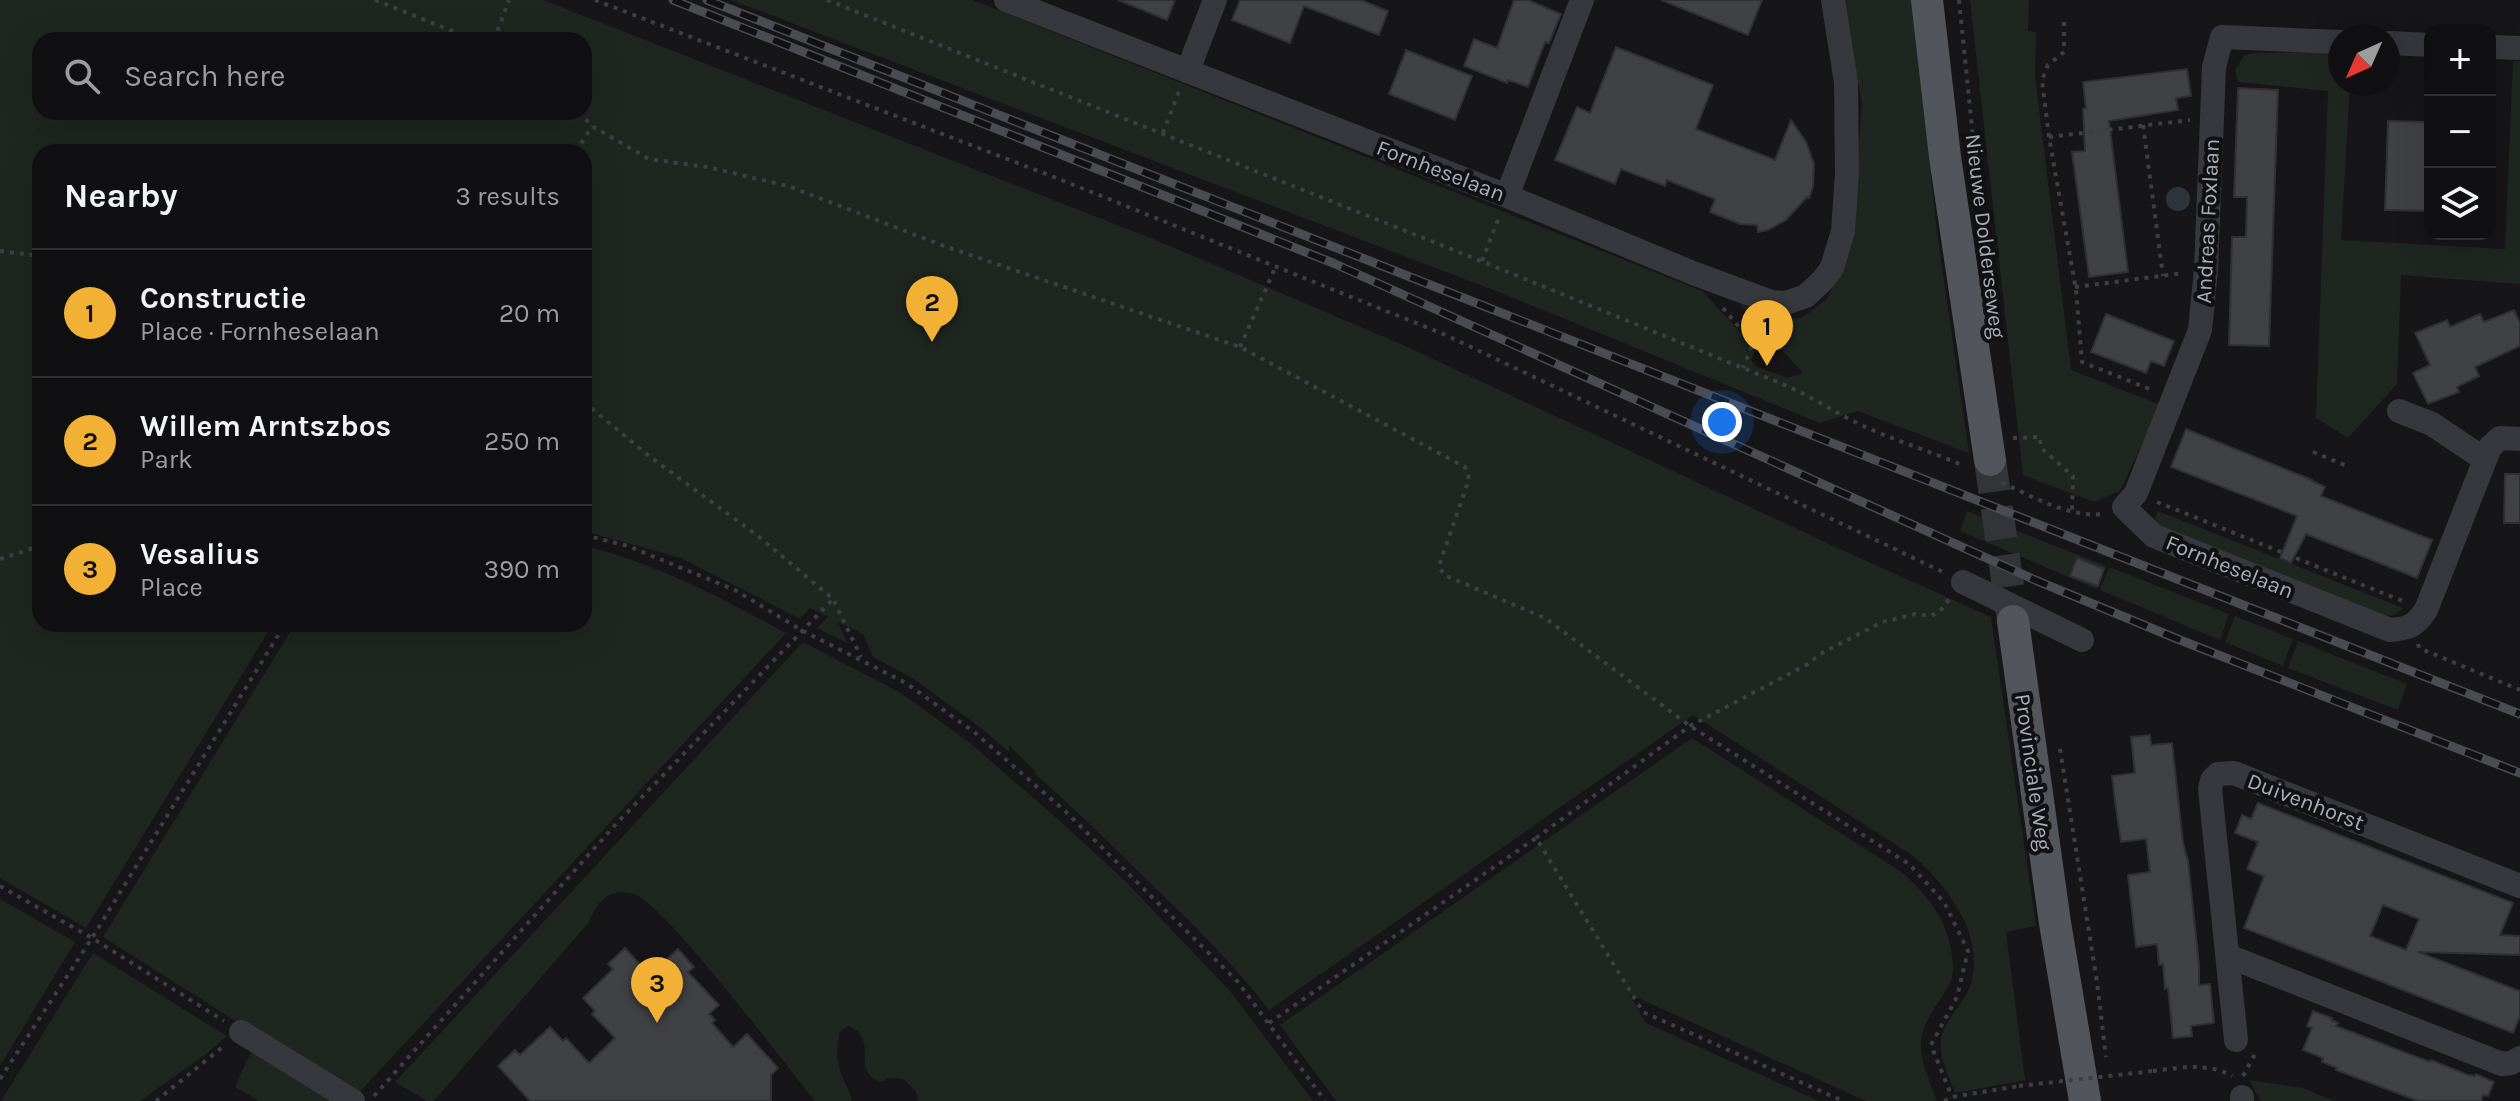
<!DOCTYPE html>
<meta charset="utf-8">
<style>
:root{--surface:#101012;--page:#19191b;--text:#f1f3f6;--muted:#9c9d9f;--line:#303032;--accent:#f2b134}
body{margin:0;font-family:Karla,sans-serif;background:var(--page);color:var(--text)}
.controls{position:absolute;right:24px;top:24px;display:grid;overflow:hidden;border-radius:16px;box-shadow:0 8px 32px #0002}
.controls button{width:72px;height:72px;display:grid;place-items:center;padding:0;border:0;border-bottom:2px solid var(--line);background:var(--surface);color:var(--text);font:40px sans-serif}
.compass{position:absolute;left:2328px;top:24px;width:72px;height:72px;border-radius:50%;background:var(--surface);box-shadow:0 8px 32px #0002;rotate:225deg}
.you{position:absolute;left:1722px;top:422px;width:28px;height:28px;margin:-20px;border:6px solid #fff;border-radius:50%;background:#1a73e8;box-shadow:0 0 0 12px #1a73e833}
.badge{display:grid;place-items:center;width:52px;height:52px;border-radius:50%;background:var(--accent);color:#111;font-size:26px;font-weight:700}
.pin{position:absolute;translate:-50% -66px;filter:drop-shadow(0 2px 4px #0008)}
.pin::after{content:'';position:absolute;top:42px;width:28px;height:24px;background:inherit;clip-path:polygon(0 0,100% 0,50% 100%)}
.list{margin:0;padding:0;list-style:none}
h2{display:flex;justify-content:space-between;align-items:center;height:104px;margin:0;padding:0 32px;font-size:34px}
h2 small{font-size:26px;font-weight:400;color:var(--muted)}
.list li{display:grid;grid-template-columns:52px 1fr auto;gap:24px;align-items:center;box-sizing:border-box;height:128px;padding:0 32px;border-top:2px solid var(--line)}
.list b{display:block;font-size:30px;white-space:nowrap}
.list p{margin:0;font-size:26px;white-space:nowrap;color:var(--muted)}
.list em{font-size:26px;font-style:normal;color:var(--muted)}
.icon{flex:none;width:44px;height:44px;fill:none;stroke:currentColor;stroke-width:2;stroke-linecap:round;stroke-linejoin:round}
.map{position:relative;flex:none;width:2520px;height:1101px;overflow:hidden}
.search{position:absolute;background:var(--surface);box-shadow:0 8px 32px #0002;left:32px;top:32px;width:560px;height:88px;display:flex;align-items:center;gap:20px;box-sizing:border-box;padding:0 28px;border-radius:24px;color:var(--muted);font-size:30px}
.panel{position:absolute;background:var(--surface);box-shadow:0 8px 32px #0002;left:32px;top:144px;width:560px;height:488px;border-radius:24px}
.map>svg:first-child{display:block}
.green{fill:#1e261f;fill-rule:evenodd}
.water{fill:#2c353c}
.building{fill:#404145;stroke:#303034;stroke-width:2;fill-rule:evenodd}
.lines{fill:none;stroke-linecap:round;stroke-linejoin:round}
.major-tunnel{stroke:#333438;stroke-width:32;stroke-dasharray:32 16;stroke-linecap:butt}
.path{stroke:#3d3f44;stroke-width:4;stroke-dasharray:4 6;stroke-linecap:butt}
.minor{stroke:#37383d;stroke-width:24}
.major{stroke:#53555c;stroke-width:32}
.rail-casing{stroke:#4a4c52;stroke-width:9}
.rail{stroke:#111113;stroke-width:6;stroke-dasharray:18;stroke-linecap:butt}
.path-bridge{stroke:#3d3f44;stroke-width:4;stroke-dasharray:4 6;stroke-linecap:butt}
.labels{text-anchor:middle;stroke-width:8;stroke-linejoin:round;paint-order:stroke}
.street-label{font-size:22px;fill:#a8adb8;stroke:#111113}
</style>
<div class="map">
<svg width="2520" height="1101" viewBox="0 0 2520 1101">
<rect width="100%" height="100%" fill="#161618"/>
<!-- green -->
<path class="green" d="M0,0H543L1158,241L1401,344L1842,550L1991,617L2036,926L2006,932L2025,1080L1955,1093C1949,1077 1939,1058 1941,1040C1944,1019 1964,1005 1970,986C1986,936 1949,889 1915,857L1693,715L1269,1010C1233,963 1190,921 1147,880C1110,844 1074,808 1035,774L1033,769L1009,745V752L981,728L911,677L873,657L863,634L838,622L847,643L817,628L828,617L810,608L800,619L681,558L584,531V152H40V624H273L86,928L0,878ZM40,40H584V112H40Z
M731,0H973L1702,291L1756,349L1751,360L1755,366L1787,378L1803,373L1739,304L1783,320L1803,317L1827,299L1844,265L1854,210L1862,104L1843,0H1912L1937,232L1969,453L1858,411L1820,423L1504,294Z
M1970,0H2029L2028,31L2036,32L2035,76L2071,370L2161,405L2120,491L2094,502L2023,475Z
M2340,52V84H2350L2341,240L2505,249L2513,61H2520V284L2401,275L2397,384L2348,438L2316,418L2328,91L2238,82L2235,70L2244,56L2253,53Z
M1967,511L2106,566L2105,569L2077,559L2071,576L2098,587L2097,589L1960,531Z
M2158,511L2403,608L2395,615L2383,616L2153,523Z
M584,546C657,563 721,598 786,633L355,1097L103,937L295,624H584Z
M2109,567L2229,614L2220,640L2100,590Z
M2235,616L2293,639L2283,666L2225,642Z
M2298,641L2407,684L2398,710L2288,668Z
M803,642L901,693L970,743L1060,821L1126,882L1230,991L1313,1101H918L916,1092L904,1079L889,1078L882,1082C848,1072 881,1040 849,1026L840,1031C837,1043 836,1058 840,1070C843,1081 850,1089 852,1101H815C789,1069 662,901 634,894C610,887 597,901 589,922L434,1101H427L395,1082Z
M1692,738L1903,873C1928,896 1948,920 1952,956C1953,964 1954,973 1951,980C1943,999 1927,1014 1922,1035C1917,1057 1930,1081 1937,1101H1866L1629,994L1646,1023L1819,1101H1336L1280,1025Z
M0,899L75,942L0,1066Z
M93,953L227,1036L206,1054L140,1101H1Z
M254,1053L331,1101H259L235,1087L250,1054Z
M2249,1080L2303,1088L2334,1101H2261Z"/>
<!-- water -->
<path class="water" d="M2166 199a12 12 0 1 1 24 0a12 12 0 1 1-24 0Z"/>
<!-- building -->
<path class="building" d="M1118,0H1175L1167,20Z
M1240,0H1361L1388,11L1379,35L1304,6L1290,43L1232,20Z
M1514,0H1528L1561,14L1549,43L1545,42L1528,87L1508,80L1507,83L1464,66L1474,39L1497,48Z
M1661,0H1762L1748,35Z
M1616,47L1713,85L1696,129L1775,160L1791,120L1806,142L1814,164L1813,187L1809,198L1807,197L1786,220L1768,230L1758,232L1757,225L1740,224L1710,212L1715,199L1667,180L1665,186L1621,169L1615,184L1555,160L1577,107L1590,113Z
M1406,50L1472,76L1455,120L1389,94Z
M2187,69L2191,96L2176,98L2178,110L2109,121L2128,272L2089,277L2072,152L2085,151L2083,109L2086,108L2083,82Z
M2238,88L2278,90L2269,346L2229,345L2232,237H2246L2247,197H2234Z
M2388,121L2430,122V211L2385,210Z
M2514,310L2520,323V346L2475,367L2479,376L2457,387L2459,392L2428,404L2413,373L2430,365L2415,333L2447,320L2450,327L2480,314L2484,322Z
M2106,314L2174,341L2164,366L2151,361L2146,373L2091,352Z
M2186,429L2312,480V481L2325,487L2321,496L2432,540L2417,578L2306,534L2291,563L2280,558L2297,516L2171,467Z
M2505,474H2520V523H2504Z
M2077,558L2104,569L2098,586L2070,576Z
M2150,735L2151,745L2172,743L2183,843L2188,861L2199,965V985L2210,984L2214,1023L2191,1026L2192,1036L2173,1038L2168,988L2165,989L2163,964L2159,965L2157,944L2136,947L2128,875L2150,872L2146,839L2121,842L2116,808L2112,776L2135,773L2131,737Z
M2258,803L2513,903L2500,935L2520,936V955L2418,952L2520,991V1016L2513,1033L2244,928L2264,876L2247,869L2258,842L2235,833L2242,815L2251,819ZM2383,905L2419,919L2406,950L2370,936Z
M625,948L650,975L678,949L694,967L688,972L719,1005L709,1014L715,1020L712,1023L733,1047L747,1034L778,1068L771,1075V1101H530L498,1066L515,1050L520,1055L550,1027L563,1041L566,1038L589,1063L615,1038L592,1014L595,1011L583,998L613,969L608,964Z
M2313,1011L2332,1018L2331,1020L2338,1023L2336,1026L2430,1062L2431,1060L2468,1075L2475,1076L2476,1074L2494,1082L2488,1096L2483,1095L2481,1101H2418L2336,1070L2337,1068L2322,1062L2323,1058L2303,1050L2312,1028L2307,1026Z"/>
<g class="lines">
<!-- major-tunnel -->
<path class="major-tunnel" d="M1990,460L2013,621"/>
<!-- path -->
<path class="path" d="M375,0L475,40
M595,0L1059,179L1448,336L1945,573
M827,0L1481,261L1787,386C1812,397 1834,412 1859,424C1893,440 1930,451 1964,466
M1959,0L1977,177
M2064,22V52L2048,65L2042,80L2049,137L2076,290L2082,362L2152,390
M494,40L509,0
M579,112L592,126L649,159L707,167L788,186L944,246L1240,347L1465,467L1469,479L1439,566L1444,575L1545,618L1690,726L1909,864L1944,902L1968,951L1957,997L1931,1045L1952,1097
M2143,125L2163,276
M1163,133L1179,91
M2049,137L2190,120
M576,152L592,126
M0,251L40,256
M1482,261L1499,217
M2075,287L2184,273
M1723,308L1753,343L1743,368
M1240,347L1276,266
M584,402L649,456L758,536L833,599L861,657
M2013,438L2040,437L2041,448L2073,476L2072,512
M2313,452L2345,465
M2002,483C2033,496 2068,518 2103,514
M2157,502L2405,602
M584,535L628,546L735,590L803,631L906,683L974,732L1065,811L1238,982L1325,1101
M0,559L40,546
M2418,644L2419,648L2520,690
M2060,749L2097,982L2106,1057
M1536,838L1690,726L1808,664L1820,654L1882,622L1915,614L1931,616L1940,611L1950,598
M0,886L92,938L224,1021
M1269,1023L1536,838L1643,1012L1843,1101
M2153,1071C2179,1068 2209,1062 2232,1076
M2243,1076L2256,1052
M0,1079L92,938L285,624
M374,1096L616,824L833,599
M156,1101L225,1045
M1944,1101L1952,1097L2019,1086"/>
<!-- minor -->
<path class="minor" d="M1006,0L1507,196L1693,273L1771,302L1786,303L1806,296L1823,280L1832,268L1843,231L1847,173L1846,82L1833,0
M2340,42L2222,37L2214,67L2206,270L2200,330L2136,493L2124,507L2154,536L2390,630C2410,628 2414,627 2426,610L2490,447L2500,438L2520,439
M2388,43L2430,45
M2490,47L2520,48
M1188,70L1215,0
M1507,196L1582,0
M2399,411L2432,424L2484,459
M1963,582L2082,640
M2228,956L2502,1064L2511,1063L2520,1058
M241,1032L353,1101
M2236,1040L2210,789L2212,780L2218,774L2234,773L2520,886
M2242,1097V1101"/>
<!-- major -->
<path class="major" d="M1927,0L1945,157L1990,460
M2013,621L2055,923L2085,1101"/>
<defs>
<path id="rail" d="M673,0L1333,263L2035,580L2180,640L2520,773
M707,0L2520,714"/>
</defs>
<!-- rail casing -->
<use href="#rail" class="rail-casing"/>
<!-- rail -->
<use href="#rail" class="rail"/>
<!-- path-bridge -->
<path class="path-bridge" d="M2019,1086L2153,1071"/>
</g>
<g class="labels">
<!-- street labels -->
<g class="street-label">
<text transform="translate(1441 170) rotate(21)" y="8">Fornheselaan</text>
<text transform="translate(2207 221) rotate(-87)" y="8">Andreas Foxlaan</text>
<text transform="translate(1986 236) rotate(83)" y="8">Nieuwe Dolderseweg</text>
<text transform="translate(2230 566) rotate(22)" y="8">Fornheselaan</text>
<text transform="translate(2034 772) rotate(82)" y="8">Provinciale Weg</text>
<text transform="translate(2306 801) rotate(21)" y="8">Duivenhorst</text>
</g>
</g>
</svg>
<div class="controls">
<button>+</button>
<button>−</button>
<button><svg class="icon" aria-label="layers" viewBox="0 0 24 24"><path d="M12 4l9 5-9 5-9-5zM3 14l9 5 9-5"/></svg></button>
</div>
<svg class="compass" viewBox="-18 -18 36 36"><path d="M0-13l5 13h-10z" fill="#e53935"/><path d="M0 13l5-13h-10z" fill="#9c9d9f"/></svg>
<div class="you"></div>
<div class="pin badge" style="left:1767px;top:366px">1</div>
<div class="pin badge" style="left:932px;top:342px">2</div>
<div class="pin badge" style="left:657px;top:1023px">3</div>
<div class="search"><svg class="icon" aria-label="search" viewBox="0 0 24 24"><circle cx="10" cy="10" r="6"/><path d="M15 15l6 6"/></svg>Search here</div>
<section class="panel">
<h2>Nearby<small>3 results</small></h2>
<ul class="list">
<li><span class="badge">1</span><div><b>Constructie</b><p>Place · Fornheselaan</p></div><em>20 m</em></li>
<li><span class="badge">2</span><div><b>Willem Arntszbos</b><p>Park</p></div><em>250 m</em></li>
<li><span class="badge">3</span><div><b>Vesalius</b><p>Place</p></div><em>390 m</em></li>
</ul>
</section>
</div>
